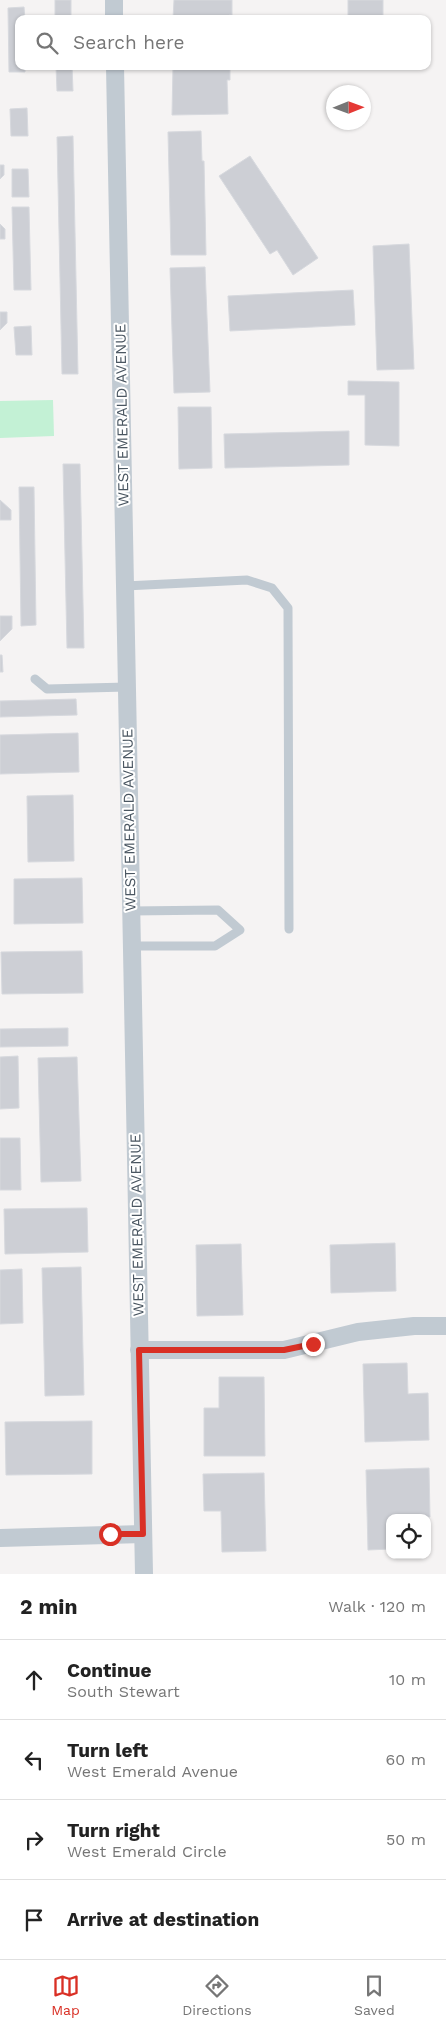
<!DOCTYPE html>
<meta charset="utf-8">
<style>
:root{--surface:#fff;--page:#f2f2f2;--text:#222;--muted:#767676;--line:#e0e0e0;--accent:#d93025}
body{margin:0;font-family:"Work Sans",sans-serif;background:var(--page);color:var(--text)}
.controls{position:absolute;right:15px;bottom:15px;display:grid;overflow:hidden;border-radius:10px;box-shadow:0 1px 4px #0004}
.controls button{width:45px;height:45px;display:grid;place-items:center;padding:0;border:0;border-bottom:1px solid var(--line);background:var(--surface);color:var(--text);font:25px sans-serif}
.compass{position:absolute;left:326px;top:85px;width:45px;height:45px;border-radius:50%;background:var(--surface);box-shadow:0 1px 4px #0004;rotate:89deg}
.stop{position:absolute;width:15px;height:15px;margin:-11px;border:4px solid #d93025;border-radius:50%;background:#fff}
.stop.end{background:#d93025;border-color:#fff;box-shadow:0 1px 5px #0008}
.list{margin:0;padding:0;list-style:none}
h2{display:flex;justify-content:space-between;align-items:center;height:65px;margin:0;padding:0 20px;font-size:21px}
h2 small{font-size:16px;font-weight:400;color:var(--muted)}
.list li{display:grid;grid-template-columns:32px 1fr auto;gap:15px;align-items:center;box-sizing:border-box;height:80px;padding:0 20px;border-top:1px solid var(--line)}
.list b{display:block;font-size:19px;white-space:nowrap}
.list p{margin:0;font-size:16px;white-space:nowrap;color:var(--muted)}
.list em{font-size:16px;font-style:normal;color:var(--muted)}
.icon{flex:none;width:28px;height:28px;fill:none;stroke:currentColor;stroke-width:2;stroke-linecap:round;stroke-linejoin:round}
.map{position:relative;flex:none;width:446px;height:1574px;overflow:hidden}
.search{position:absolute;background:var(--surface);box-shadow:0 1px 4px #0004;left:15px;right:15px;top:15px;height:55px;display:flex;align-items:center;gap:12px;box-sizing:border-box;padding:0 18px;border-radius:10px;color:var(--muted);font-size:19px}
.sheet{height:385px;background:var(--surface)}
nav{display:flex;justify-content:space-around;align-items:center;box-sizing:border-box;height:70px;border-top:1px solid var(--line);background:var(--surface);font-size:14px;color:var(--muted)}
nav a{display:grid;justify-items:center;gap:2px}
nav .on{color:var(--accent)}
.map>svg:first-child{display:block}
.green{fill:#c3f1d5}
.building{fill:#cdcfd5;stroke:#d7d9de}
.lines{fill:none;stroke-linecap:round;stroke-linejoin:round}
.service{stroke:#c1cad2;stroke-width:9}
.minor{stroke:#c1cad2;stroke-width:18}
.route{stroke:#d93025;stroke-width:6}
.labels{text-anchor:middle;stroke-width:4;stroke-linejoin:round;paint-order:stroke}
.street-label{font-size:15px;fill:#4a5661;stroke:#fff}
</style>
<div class="map">
<svg width="446" height="1574" viewBox="0 0 446 1574">
<rect width="100%" height="100%" fill="#f5f3f3"/>
<!-- green -->
<path class="green" d="M53,400L54,436L0,438V401Z"/>
<!-- building -->
<path class="building" d="M55,0H71V19H55Z
M174,0H232V15H229V19H173Z
M348,0H383V19H348Z
M24,7L25,19H19V66H25V72H9L8,8Z
M56,66H72L73,91H57Z
M173,66H230V80H227L228,114L172,115Z
M27,108L28,136H11L10,109Z
M201,131L202,161H204L206,255H171L168,132Z
M73,136L78,374H62L57,137Z
M250,156L318,258L293,275L277,250L270,254L219,176Z
M0,165H4V175L0,179Z
M12,169H28L29,197H12Z
M12,207H29L31,290H14Z
M0,224L5,229V239H0Z
M409,244L414,369L377,370L373,246Z
M205,267L210,392L174,393L170,268Z
M353,290L355,325L230,331L228,296Z
M0,312H7V323L0,330Z
M31,326L32,355H16L14,327Z
M348,381L399,382V446L365,445V395H348Z
M178,407H211L212,468L179,469Z
M349,431V465L225,468L224,434Z
M63,464H80L84,648H67Z
M19,487H34L36,625L21,626Z
M0,500L11,510V520H0Z
M0,616H12V629L0,641Z
M0,655H2L3,672H0Z
M76,699L77,715L0,717V701Z
M78,733L79,772L0,774V735Z
M73,795L74,861L28,862L27,796Z
M82,878L83,923L14,924V879Z
M82,951L83,993L2,994L1,952Z
M68,1028V1046L0,1047V1029Z
M18,1056L19,1108L0,1109V1057Z
M77,1057L81,1181L41,1182L38,1058Z
M0,1138H20L21,1190H0Z
M87,1208L88,1252L5,1254L4,1209Z
M395,1243L396,1291L331,1293L330,1245Z
M241,1244L243,1315L197,1316L196,1245Z
M81,1267L84,1395L45,1396L42,1268Z
M22,1269L23,1323L0,1324V1270Z
M407,1363L408,1394L428,1393L429,1440L365,1442L363,1364Z
M219,1377H264L265,1456H204V1408H219Z
M92,1421V1474L6,1475L5,1422Z
M429,1468L430,1517L390,1518V1549L368,1550L366,1470Z
M264,1473L266,1551L222,1552L221,1511H204L203,1474Z"/>
<g class="lines">
<!-- service -->
<path class="service" d="M125,586L247,580L272,588L288,608L289,929
M35,679L47,689L127,687
M131,911L218,910L240,930L215,946H131"/>
<!-- minor -->
<path class="minor" d="M114,0V19
M115,66L144,1574
M139,1350H284L358,1332L414,1326H446
M0,1538L143,1534"/>
</g>
<g class="lines">
<!-- route -->
<path class="route" d="M110,1534H143L139,1350H284L313,1344"/>
</g>
<g class="labels">
<!-- street labels -->
<g class="street-label">
<text transform="translate(122 415) rotate(-91)" y="5">WEST EMERALD AVENUE</text>
<text transform="translate(129 820) rotate(-91)" y="5">WEST EMERALD AVENUE</text>
<text transform="translate(137 1225) rotate(-91)" y="5">WEST EMERALD AVENUE</text>
</g>
</g>
</svg>
<div class="controls">
<button><svg class="icon" aria-label="locate" viewBox="0 0 24 24"><circle cx="12" cy="12" r="6"/><path d="M12 2v4M12 18v4M2 12h4M18 12h4"/></svg></button>
</div>
<svg class="compass" viewBox="-18 -18 36 36"><path d="M0-13l5 13h-10z" fill="#e53935"/><path d="M0 13l5-13h-10z" fill="#767676"/></svg>
<div class="stop" style="left:110px;top:1534px"></div>
<div class="stop end" style="left:313px;top:1344px"></div>
<div class="search"><svg class="icon" aria-label="search" viewBox="0 0 24 24"><circle cx="10" cy="10" r="6"/><path d="M15 15l6 6"/></svg>Search here</div>
</div>
<section class="sheet">
<h2>2 min<small>Walk · 120 m</small></h2>
<ul class="list">
<li><svg class="icon" aria-label="ahead" viewBox="0 0 24 24"><path d="M12 20V5M6 11l6-6 6 6"/></svg><div><b>Continue</b><p>South Stewart</p></div><em>10 m</em></li>
<li><svg class="icon" aria-label="left" viewBox="0 0 24 24"><path d="M17 20v-9H6M10 6l-5 5 5 5"/></svg><div><b>Turn left</b><p>West Emerald Avenue</p></div><em>60 m</em></li>
<li><svg class="icon" aria-label="right" viewBox="0 0 24 24"><path d="M7 20v-9h11M14 6l5 5-5 5"/></svg><div><b>Turn right</b><p>West Emerald Circle</p></div><em>50 m</em></li>
<li><svg class="icon" aria-label="arrive" viewBox="0 0 24 24"><path d="M6 21V4h12l-3 4 3 4H6"/></svg><div><b>Arrive at destination</b></div></li>
</ul>
</section>
<nav>
<a class="on"><svg class="icon" aria-label="map" viewBox="0 0 24 24"><path d="M3 6l6-2 6 2 6-2v14l-6 2-6-2-6 2zM9 4v14M15 6v14"/></svg>Map</a>
<a><svg class="icon" aria-label="directions" viewBox="0 0 24 24"><path d="M12 3l9 9-9 9-9-9zM9 14v-3h6M13 9l2 2-2 2"/></svg>Directions</a>
<a><svg class="icon" aria-label="saved" viewBox="0 0 24 24"><path d="M7 4h10v16l-5-4-5 4z"/></svg>Saved</a>
</nav>
